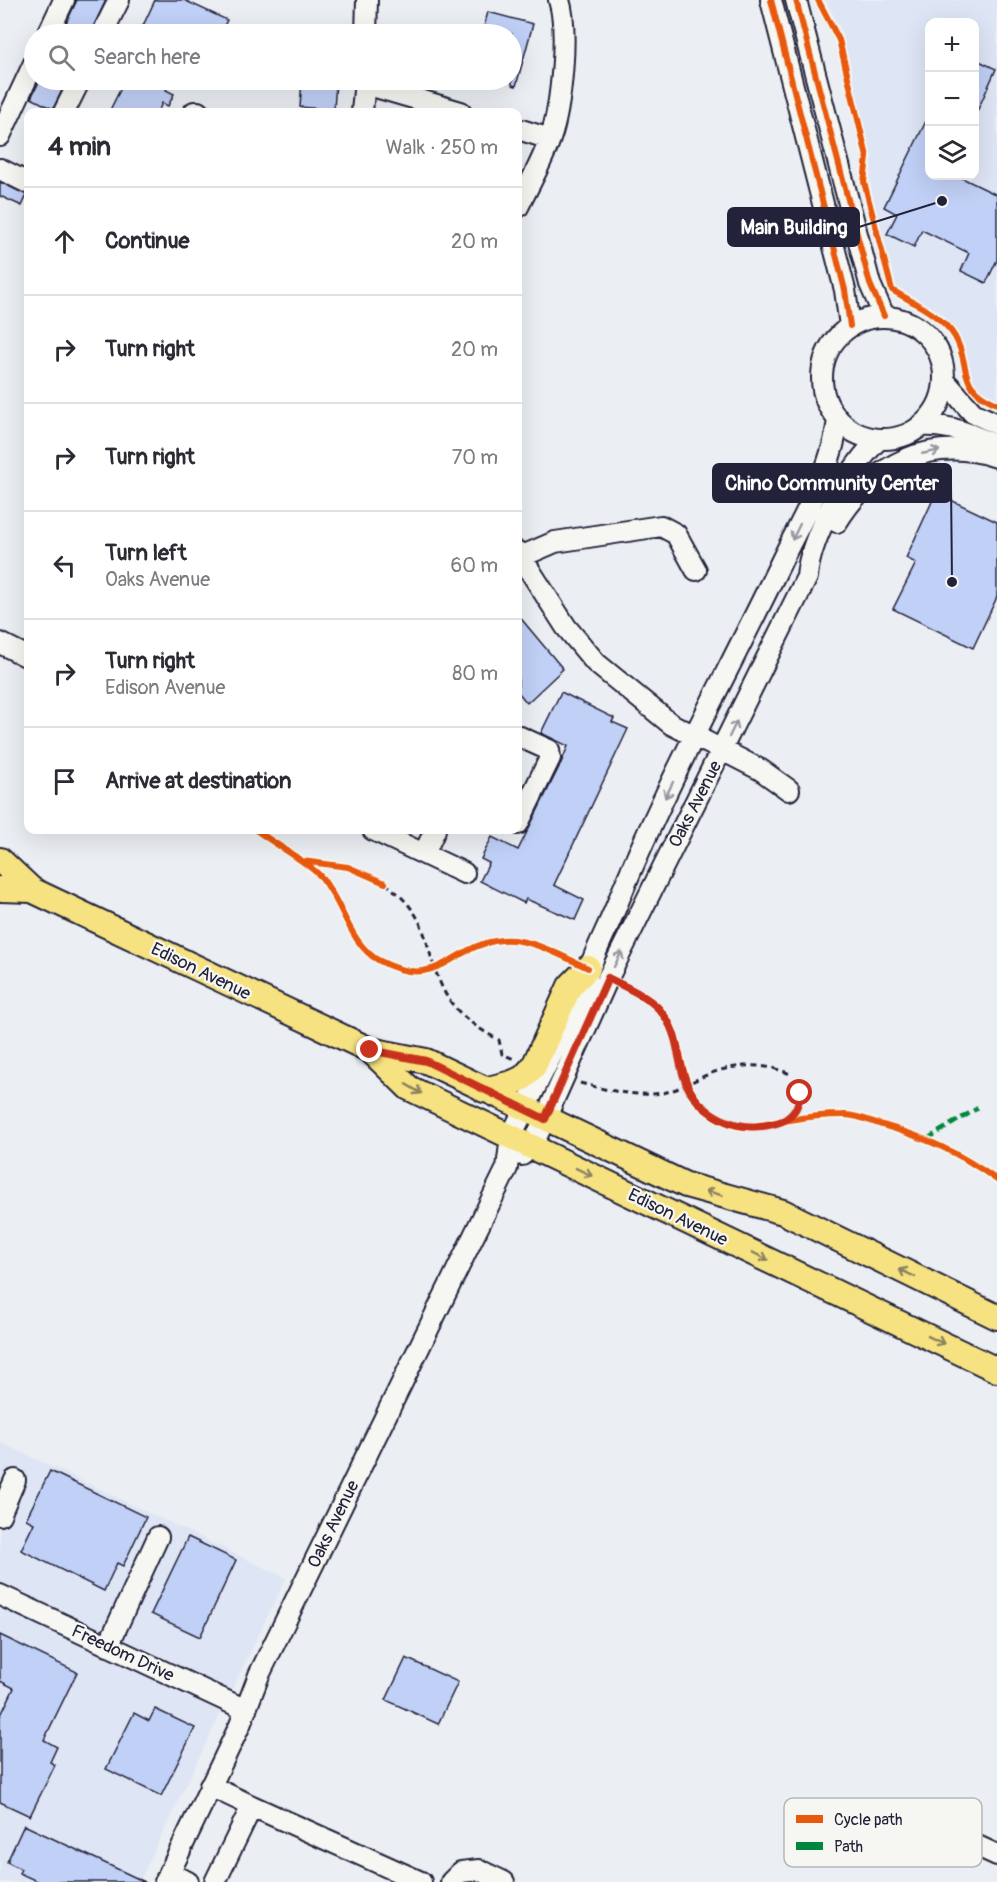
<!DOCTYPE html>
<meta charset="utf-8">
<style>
:root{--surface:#fff;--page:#f7f7f7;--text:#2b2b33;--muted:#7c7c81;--line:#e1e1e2}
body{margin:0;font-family:Pangolin,sans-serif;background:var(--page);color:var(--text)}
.controls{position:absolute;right:18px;top:18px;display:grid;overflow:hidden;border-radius:12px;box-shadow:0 6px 24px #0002}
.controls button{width:54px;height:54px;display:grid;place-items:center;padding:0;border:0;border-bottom:2px solid var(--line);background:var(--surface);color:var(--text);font:30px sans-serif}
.stop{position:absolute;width:18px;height:18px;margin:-14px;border:4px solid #c8321e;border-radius:50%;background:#fff}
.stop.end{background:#c8321e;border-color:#fff;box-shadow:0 2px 6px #0008}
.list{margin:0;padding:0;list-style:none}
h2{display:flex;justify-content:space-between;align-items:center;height:78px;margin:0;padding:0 24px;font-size:26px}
h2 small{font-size:20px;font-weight:400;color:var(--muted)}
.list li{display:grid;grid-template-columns:39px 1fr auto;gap:18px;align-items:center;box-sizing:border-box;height:108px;padding:0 24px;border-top:2px solid var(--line)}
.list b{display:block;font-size:22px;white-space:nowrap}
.list p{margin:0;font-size:20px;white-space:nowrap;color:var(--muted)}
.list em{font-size:20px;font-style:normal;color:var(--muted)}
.icon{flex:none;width:33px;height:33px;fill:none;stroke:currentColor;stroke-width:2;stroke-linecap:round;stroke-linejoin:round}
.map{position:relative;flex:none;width:997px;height:1882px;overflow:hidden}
.search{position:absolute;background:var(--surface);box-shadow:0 6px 24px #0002;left:24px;top:24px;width:498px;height:66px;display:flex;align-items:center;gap:15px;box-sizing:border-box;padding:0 21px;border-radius:33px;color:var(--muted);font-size:22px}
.panel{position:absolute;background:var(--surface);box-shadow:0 6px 24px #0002;left:24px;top:108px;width:498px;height:726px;border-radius:12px}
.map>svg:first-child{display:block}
.built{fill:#dee5f4;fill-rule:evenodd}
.building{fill:#c0d0f6;stroke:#22223b;stroke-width:1.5}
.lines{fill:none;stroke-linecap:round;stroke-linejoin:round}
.minor-casing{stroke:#22223b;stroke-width:24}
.major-casing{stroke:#22223b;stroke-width:28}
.path{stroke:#22223b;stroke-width:3;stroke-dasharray:6 4.5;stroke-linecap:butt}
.minor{stroke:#f6f6f2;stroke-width:20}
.major{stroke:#f7e281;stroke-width:24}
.quiet{stroke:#00873e;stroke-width:4.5;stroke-dasharray:9 4.5;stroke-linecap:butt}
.cycleway-casing{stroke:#f6f6f2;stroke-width:10}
.cycleway{stroke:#e8590c;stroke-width:6}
.oneway{stroke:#9797a0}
.oneway2{stroke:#8c825e}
.route{stroke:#c8321e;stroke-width:8}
.labels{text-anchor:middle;stroke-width:4.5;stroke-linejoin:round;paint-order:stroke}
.street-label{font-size:18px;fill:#22223b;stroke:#f6f6f2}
.key{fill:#f6f6f2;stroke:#b6b6bb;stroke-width:1.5}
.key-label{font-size:16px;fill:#22223b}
.leader{fill:none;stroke:#22223b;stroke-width:2}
.callout-dot{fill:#22223b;stroke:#f6f6f2;stroke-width:2}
.callout{fill:#22223b;stroke:#22223b;stroke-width:2}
.callout-label{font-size:20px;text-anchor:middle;font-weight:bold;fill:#fff}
</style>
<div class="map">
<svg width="997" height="1882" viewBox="0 0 997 1882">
<rect width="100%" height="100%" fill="#ebeef3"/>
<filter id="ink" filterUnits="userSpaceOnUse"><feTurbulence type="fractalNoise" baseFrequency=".0167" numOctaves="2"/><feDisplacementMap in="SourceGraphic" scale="12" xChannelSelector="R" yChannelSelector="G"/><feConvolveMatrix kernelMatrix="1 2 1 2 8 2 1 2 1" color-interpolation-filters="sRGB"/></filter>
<g filter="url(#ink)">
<!-- built -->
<path class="built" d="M826,0H997V400L974,383L965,346L955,328L939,311L901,292L897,287L873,213L875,206L870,182L872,162L841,31ZM930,22H974V176H930Z
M0,1442L286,1578L139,1882H0Z"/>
<!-- building -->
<path class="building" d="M77,0H106L90,34H61Z
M155,0H184L227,20L220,34H155L142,28Z
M488,12L533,24L516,86L512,85V34H482Z
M975,59L996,69L975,116Z
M40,80H67L53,109L31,98Z
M125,80H171L166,90L174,94L168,106L162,103L158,112H109Z
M302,80L336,81L334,110L300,107Z
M930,113V176H958L997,195V260L986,283L961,271L969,253L922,230L914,247L887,234L897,214L884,207Z
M0,182L27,195L22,206L0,196Z
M936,493L997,522V597L973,648L893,609L916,563L906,558Z
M518,615L563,669L527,703L518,692Z
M561,692L614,718L612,722L628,729L554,885L584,900L575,920L526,899L524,903L480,881L489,863L481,859L492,837L518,850L561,763L568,746L541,733Z
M50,1471L146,1517L123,1566L117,1563L104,1591L21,1550L34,1523L26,1519Z
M188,1537L236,1560L200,1637L151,1614Z
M0,1635L77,1672L44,1740L57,1747L50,1762L55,1765L30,1816L0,1802V1717L14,1688L0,1681Z
M406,1658L458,1682L438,1724L386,1700Z
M155,1709L195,1728L161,1796L106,1769L134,1713L149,1721Z
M24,1825L145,1882H39L19,1873L21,1869L7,1862Z"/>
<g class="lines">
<defs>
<path id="minor" d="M771,0L845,290L850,326
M796,0L870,284L884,316
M48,34L64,0
M102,34L119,0
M366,34L367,0
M365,84L461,112
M64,112L80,80
M194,112H198
M362,112L365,80
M518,129L550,139
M0,136L34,63
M0,169L28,183
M518,207C529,185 542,162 550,139C561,108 569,31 559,0
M822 378a61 61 0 1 1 122 0a61 61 0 1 1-122 0Z
M944,380L973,413L997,424
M920,426C949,424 971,434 997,446
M837,522C873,464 930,435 997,457
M518,552L566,627L596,663L671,724L761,770L789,790
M518,558L555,542L661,526L676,534L696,570
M0,643L28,657
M518,736L549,750L550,758L518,824
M373,830L464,873
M424,854L435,830
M522,1155L532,1146L545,1119L608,978L807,577C810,536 849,468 879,439
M0,1515L15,1480
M0,1595L246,1710
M108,1646L158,1537
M210,1786L252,1806L215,1882
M252,1806L421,1882
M973,1844L997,1855
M169,1872L188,1882
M165,1882L240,1725L259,1675L507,1168L511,1136L583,992C589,962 604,936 616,907C663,789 726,677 781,562C803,516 832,471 838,420
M451,1882L461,1872L479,1870L504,1882"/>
<path id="major" d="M0,860L32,890L370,1050L426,1061L686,1185L783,1212L997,1317
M0,889L32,890
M370,1050L409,1088L997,1370
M484,1090L512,1083L523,1078L534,1066L570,986L588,968"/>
</defs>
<!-- minor casing -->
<use href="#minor" class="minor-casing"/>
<!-- major casing -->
<use href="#major" class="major-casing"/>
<!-- path -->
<path class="path" d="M385,883C432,919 421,940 442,987C453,1012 475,1027 499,1040L502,1054L514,1059
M580,1083C607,1090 634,1097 663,1093C677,1090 689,1083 702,1077C730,1064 764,1061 792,1075"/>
<!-- minor -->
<use href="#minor" class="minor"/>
<!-- major -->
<use href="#major" class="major"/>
<!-- quiet -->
<path class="quiet" d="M927,1139L978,1108"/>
<defs>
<path id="cycleway" d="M771,0L845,290L850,326
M796,0L870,284L884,316
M818,0L839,40L867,157L864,182L892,290C913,303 942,315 955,337C972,367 955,386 997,404
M256,830C273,843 311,864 322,878C343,904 350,944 378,960C439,993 450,945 502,940C532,938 561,956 588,968
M302,861L348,867L385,883
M608,978C625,987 646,995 659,1009C694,1048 666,1094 726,1122C748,1132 767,1123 789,1120C806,1117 825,1115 843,1115C854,1114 868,1120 879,1124C925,1137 958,1152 997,1180"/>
</defs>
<!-- cycleway casing -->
<use href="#cycleway" class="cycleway-casing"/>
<!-- cycleway -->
<use href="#cycleway" class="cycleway"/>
</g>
<!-- one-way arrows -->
<defs><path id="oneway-shaft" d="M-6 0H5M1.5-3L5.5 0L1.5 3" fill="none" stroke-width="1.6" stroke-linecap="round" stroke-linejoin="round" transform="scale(1.5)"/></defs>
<g class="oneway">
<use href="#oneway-shaft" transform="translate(931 452) rotate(-11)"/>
<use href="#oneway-shaft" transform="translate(796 532) rotate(116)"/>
<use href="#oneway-shaft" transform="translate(733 729) rotate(-64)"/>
<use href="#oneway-shaft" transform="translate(669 790) rotate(116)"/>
<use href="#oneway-shaft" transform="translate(618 959) rotate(-63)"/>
</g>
<g class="oneway2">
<use href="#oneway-shaft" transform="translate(414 1089) rotate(31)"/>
<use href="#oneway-shaft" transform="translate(584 1172) rotate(26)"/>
<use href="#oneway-shaft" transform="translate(714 1193) rotate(-164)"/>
<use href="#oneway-shaft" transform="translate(760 1256) rotate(26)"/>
<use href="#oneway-shaft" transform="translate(907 1273) rotate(-154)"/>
<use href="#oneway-shaft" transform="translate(936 1340) rotate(26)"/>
</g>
</g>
<g class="lines" filter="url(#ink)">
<!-- route -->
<path class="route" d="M370,1050L426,1061L545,1119L608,978C625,987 646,995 659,1009C679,1032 676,1052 684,1077C696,1115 740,1135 777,1123C791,1119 799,1108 800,1093"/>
</g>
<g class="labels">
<!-- street labels -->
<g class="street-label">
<text transform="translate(695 804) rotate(-63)" y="6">Oaks Avenue</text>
<text transform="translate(201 971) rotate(26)" y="6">Edison Avenue</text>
<text transform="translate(678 1217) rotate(26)" y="6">Edison Avenue</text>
<text transform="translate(333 1524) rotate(-64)" y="6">Oaks Avenue</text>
<text transform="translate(123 1653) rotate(25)" y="6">Freedom Drive</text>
</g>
</g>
<!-- legend -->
<rect x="784" y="1798" width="198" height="69" rx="9" class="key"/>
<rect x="796" y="1815" width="27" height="8" fill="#e8590c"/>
<rect x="796" y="1842" width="27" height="8" fill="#00873e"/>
<g class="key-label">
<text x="834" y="1825">Cycle path</text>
<text x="834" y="1852">Path</text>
</g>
<!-- callouts -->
<path class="leader" d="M942 201L859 227M952 582L951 483"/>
<g class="callout-dot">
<circle cx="942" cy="201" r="6"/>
<circle cx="952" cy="582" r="6"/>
</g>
<g class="callout">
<rect x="728" y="208" width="131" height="38" rx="6"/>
<rect x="713" y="464" width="238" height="38" rx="6"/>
</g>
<g class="callout-label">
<text x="794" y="234">Main Building</text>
<text x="832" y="490">Chino Community Center</text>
</g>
</svg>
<div class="controls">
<button>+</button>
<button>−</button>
<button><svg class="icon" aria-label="layers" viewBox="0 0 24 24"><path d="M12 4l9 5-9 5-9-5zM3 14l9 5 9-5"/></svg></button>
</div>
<div class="stop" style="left:800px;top:1093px"></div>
<div class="stop end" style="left:370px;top:1050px"></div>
<div class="search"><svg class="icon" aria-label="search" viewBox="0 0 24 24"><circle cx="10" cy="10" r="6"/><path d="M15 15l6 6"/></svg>Search here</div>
<section class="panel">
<h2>4 min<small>Walk · 250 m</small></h2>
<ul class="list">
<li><svg class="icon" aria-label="ahead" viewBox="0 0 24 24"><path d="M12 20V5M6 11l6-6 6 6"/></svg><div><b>Continue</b></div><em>20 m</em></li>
<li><svg class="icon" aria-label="right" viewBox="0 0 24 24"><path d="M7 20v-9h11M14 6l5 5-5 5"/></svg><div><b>Turn right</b></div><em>20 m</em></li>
<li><svg class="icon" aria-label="right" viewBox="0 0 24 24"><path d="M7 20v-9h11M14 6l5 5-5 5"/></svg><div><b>Turn right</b></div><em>70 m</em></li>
<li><svg class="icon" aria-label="left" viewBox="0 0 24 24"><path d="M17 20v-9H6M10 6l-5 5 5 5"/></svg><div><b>Turn left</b><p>Oaks Avenue</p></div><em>60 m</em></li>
<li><svg class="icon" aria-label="right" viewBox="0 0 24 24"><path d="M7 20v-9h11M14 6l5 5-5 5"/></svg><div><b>Turn right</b><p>Edison Avenue</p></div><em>80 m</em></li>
<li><svg class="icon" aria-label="arrive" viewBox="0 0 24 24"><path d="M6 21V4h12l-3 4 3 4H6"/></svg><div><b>Arrive at destination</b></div></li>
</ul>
</section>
</div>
